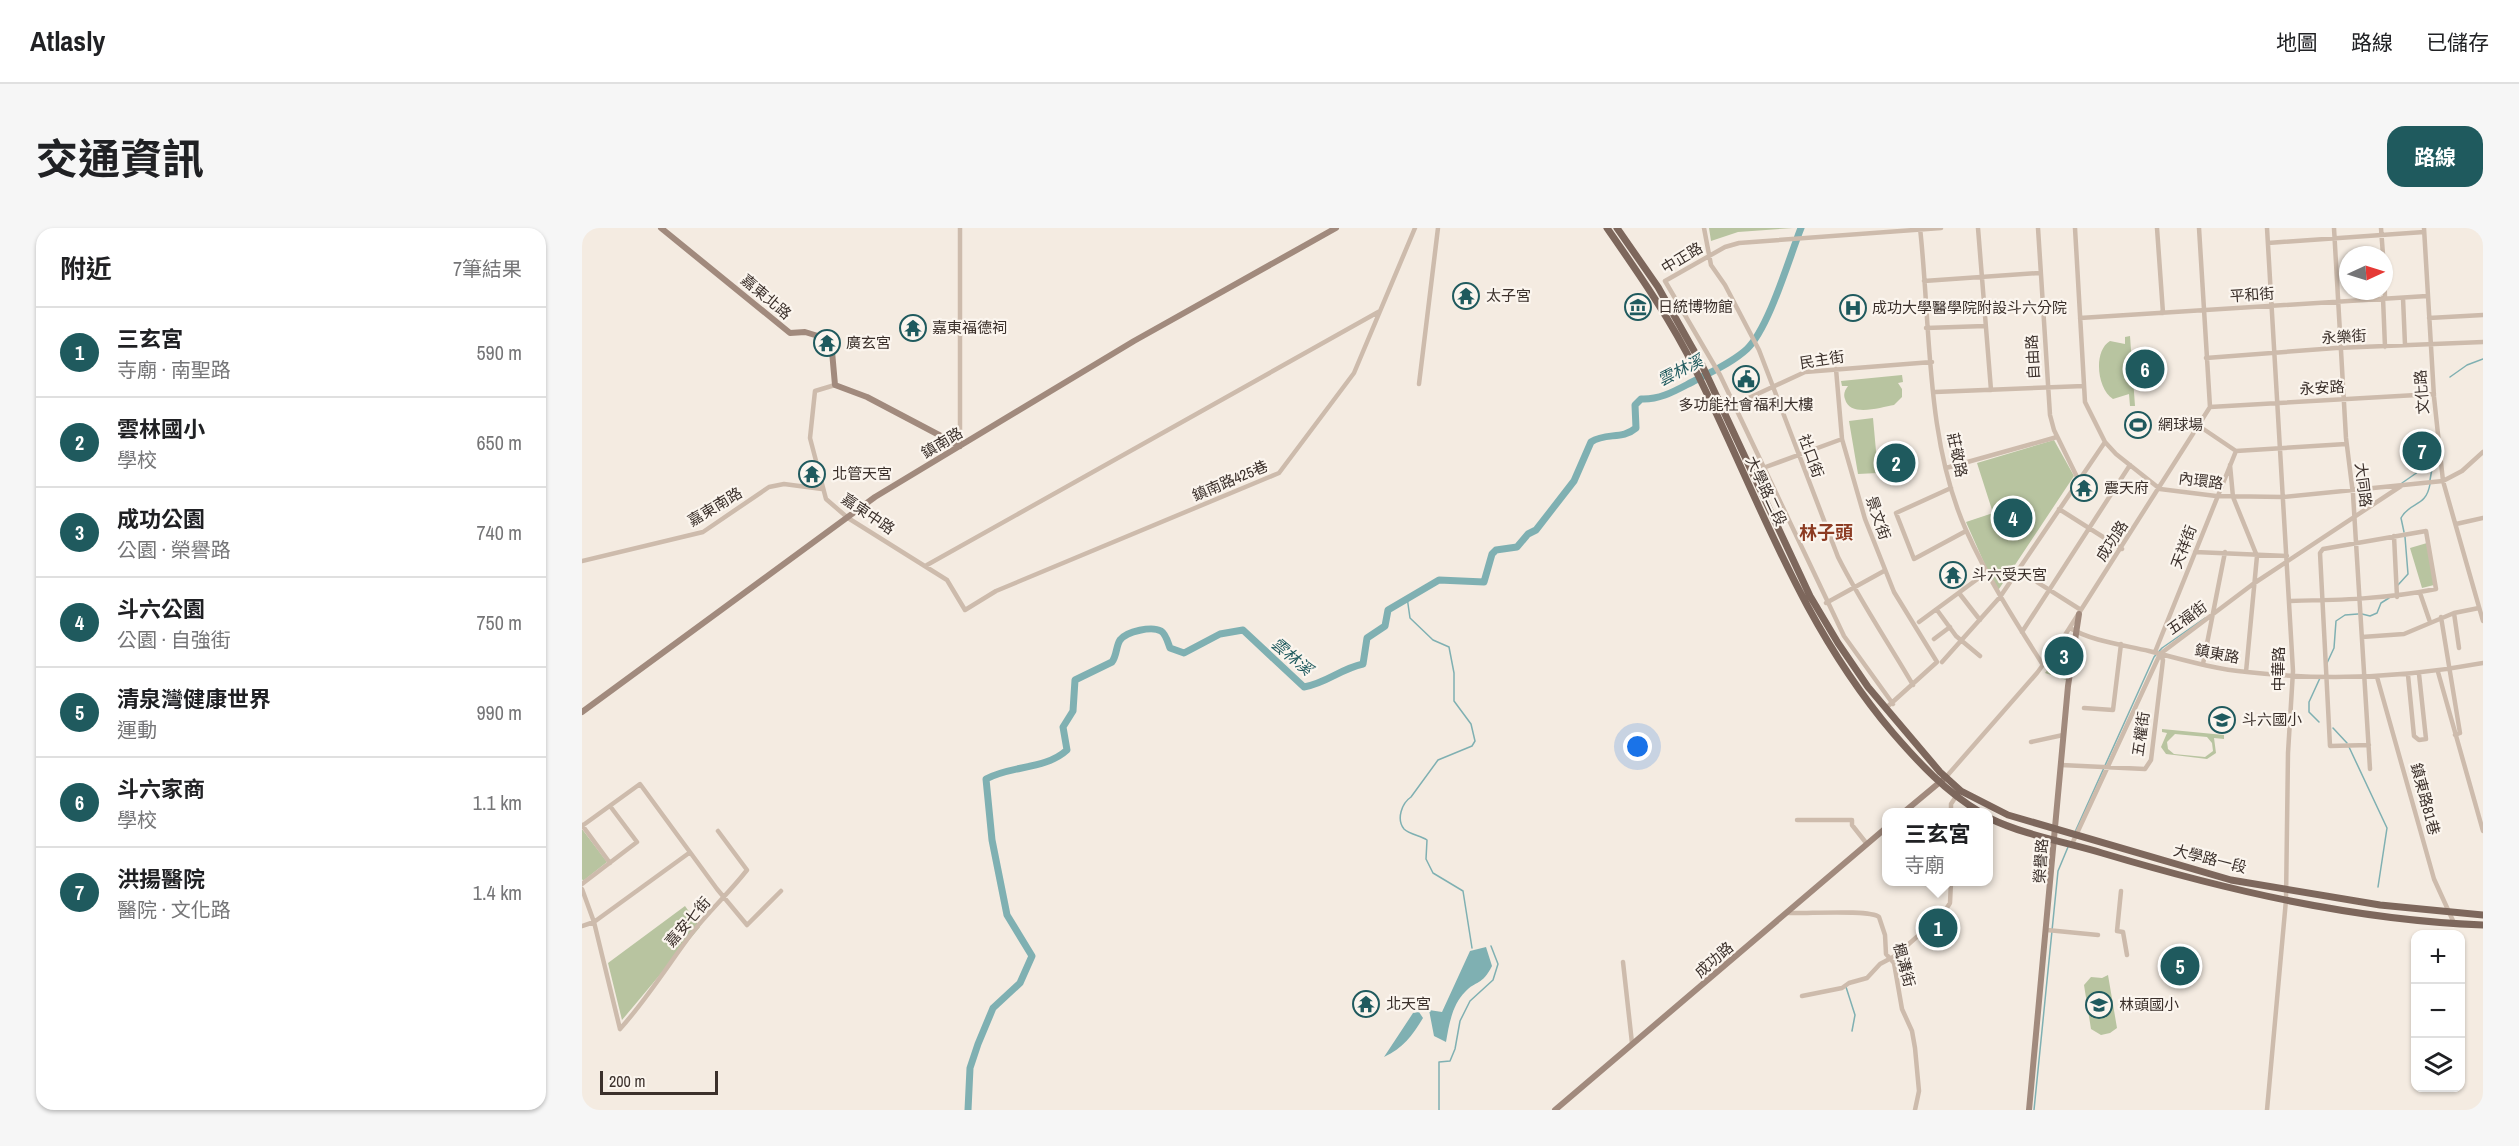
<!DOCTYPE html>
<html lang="zh-TW">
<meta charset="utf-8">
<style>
:root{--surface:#fff;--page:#f6f6f6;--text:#202124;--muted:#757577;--line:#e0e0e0;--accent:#1f5a5e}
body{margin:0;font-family:"Archivo Narrow","Noto Sans TC",sans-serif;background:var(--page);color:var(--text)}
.controls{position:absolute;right:18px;bottom:18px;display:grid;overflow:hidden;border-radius:12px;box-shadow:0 2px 4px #0004}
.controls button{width:54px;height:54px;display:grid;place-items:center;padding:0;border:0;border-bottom:2px solid var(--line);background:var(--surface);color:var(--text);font:30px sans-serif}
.compass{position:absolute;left:1757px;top:18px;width:54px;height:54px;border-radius:50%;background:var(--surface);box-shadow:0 2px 4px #0004;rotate:86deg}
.scale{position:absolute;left:18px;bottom:15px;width:118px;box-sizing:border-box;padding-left:6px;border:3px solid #3b302b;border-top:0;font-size:16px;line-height:21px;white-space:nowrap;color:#3b302b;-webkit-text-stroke:4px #fbf5ee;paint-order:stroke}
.you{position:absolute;left:1056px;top:519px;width:21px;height:21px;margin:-15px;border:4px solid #fff;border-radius:50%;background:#1a73e8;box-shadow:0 0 0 9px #1a73e833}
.badge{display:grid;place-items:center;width:39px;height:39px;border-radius:50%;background:var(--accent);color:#fff;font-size:20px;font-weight:700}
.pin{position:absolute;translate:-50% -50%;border:3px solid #fff;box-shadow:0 2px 6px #0006}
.popup{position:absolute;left:1300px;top:580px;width:111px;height:78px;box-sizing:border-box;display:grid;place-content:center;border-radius:12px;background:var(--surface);filter:drop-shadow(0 2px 4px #0005);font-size:20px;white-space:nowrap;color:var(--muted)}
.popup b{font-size:22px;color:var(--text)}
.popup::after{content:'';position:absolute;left:50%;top:100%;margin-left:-12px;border:12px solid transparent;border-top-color:var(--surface)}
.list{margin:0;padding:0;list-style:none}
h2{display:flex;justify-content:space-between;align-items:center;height:78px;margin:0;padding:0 24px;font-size:26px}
h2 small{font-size:20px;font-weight:400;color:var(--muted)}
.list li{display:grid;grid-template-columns:39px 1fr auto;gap:18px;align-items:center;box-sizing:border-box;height:90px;padding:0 24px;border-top:2px solid var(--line)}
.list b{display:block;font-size:22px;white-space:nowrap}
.list p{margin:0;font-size:20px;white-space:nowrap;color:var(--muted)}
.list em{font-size:20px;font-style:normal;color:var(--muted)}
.icon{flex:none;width:33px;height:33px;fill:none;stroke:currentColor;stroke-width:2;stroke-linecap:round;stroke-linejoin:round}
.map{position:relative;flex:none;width:1901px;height:882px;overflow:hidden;border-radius:18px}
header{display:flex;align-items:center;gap:36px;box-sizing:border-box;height:84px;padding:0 30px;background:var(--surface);border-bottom:2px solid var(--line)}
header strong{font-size:28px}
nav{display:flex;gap:33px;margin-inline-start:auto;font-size:21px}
.intro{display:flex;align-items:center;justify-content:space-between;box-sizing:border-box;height:144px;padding:0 36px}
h1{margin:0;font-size:42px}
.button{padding:15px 27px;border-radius:18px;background:var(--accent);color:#fff;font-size:21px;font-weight:700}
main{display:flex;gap:36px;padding:0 36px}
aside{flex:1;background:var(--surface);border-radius:18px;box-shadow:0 2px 4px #0004}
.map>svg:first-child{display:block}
.green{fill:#b8c4a0;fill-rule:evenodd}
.water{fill:#7fb0b2}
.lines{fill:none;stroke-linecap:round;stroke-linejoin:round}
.stream{stroke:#7fb0b2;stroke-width:1.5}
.river{stroke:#7fb0b2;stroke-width:7}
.street{stroke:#cdbbac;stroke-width:4.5}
.secondary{stroke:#a18a7d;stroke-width:6}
.primary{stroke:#7d675c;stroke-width:7}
.labels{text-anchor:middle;stroke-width:4.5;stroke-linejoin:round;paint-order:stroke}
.street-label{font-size:15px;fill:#3b302b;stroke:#fbf5ee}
.poi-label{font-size:15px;fill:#3b302b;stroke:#fbf5ee;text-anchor:start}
.water-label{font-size:16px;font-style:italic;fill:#1f5a5e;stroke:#fbf5ee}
.quarter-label{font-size:18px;font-weight:bold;fill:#8c3b22;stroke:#fbf5ee}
</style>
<header>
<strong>Atlasly</strong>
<nav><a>地圖</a><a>路線</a><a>已儲存</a></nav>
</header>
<div class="intro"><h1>交通資訊</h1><a class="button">路線</a></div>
<main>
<aside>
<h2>附近<small>7筆結果</small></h2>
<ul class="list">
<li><span class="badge">1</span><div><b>三玄宮</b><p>寺廟 · 南聖路</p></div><em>590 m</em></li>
<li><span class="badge">2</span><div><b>雲林國小</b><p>學校</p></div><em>650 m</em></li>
<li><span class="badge">3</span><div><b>成功公園</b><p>公園 · 榮譽路</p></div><em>740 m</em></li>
<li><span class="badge">4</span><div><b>斗六公園</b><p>公園 · 自強街</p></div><em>750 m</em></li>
<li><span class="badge">5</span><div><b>清泉灣健康世界</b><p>運動</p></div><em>990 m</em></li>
<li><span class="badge">6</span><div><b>斗六家商</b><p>學校</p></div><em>1.1 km</em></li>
<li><span class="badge">7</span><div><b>洪揚醫院</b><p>醫院 · 文化路</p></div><em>1.4 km</em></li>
</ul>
</aside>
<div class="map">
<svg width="1901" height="882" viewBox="0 0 1901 882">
<rect width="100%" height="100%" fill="#f4ebe1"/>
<!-- green -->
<path class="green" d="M1127,0H1211L1156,4L1129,13Z
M1548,108L1553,178H1548L1547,166L1531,171C1515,161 1511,123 1528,113L1543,116V109Z
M1320,147L1321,154L1316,155L1320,161V169L1312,177C1299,179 1268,190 1263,171C1261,166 1263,162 1266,158H1260L1259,153Z
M1291,190L1296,245L1276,246L1267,193Z
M1568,193L1569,201L1544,203V194Z
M1472,212L1492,248L1415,364L1384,294L1411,285L1395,235Z
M1845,315L1852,357L1840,360L1828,320Z
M1489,412L1487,453L1463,445Z
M1580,501L1642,507V511L1632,510L1634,525L1625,531L1584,526L1579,519L1585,505L1580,504ZM1593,506L1625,509L1630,515L1631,523L1623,529L1592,526L1586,521L1585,514Z
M0,601L25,634L1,653L0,651Z
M103,678L118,699L40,792L26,735Z
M1526,747L1535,800L1528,805L1519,807L1509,801L1502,757L1509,749L1520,750Z"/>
<!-- water -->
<path class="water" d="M904,719L910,738C900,758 894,752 883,764C870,777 867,797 864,814L852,808L847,782L860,784L888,723Z
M837,784L841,790C830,808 821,820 802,829L831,785Z"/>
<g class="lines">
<!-- stream -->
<path class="stream" d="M1868,149L1885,137L1901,131
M1848,252L1851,235
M1820,255L1856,230
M1822,304L1819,290C1828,273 1844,280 1848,256
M1816,357L1826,346L1823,309
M825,369L828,390L851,412L867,419L872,445V473L889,496L893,513L890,518L856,532L829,569C820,575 814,591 822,601C827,606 839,608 845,612L844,631L851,645L881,663L890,720
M1780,386L1788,388L1795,385L1799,375L1807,370
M1745,435L1752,420L1754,393L1763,387L1776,386
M1737,494L1727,484V474L1738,450
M1751,500L1765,515
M1767,519L1805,600L1796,659
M1493,604L1572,429L1580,420L1623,390
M1264,759L1273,787L1270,803
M857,882V834L868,833L873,821L878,793L888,773L911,752L916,736L909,718
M1452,882L1476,643L1486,619"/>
<!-- river -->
<path class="river" d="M386,882L388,840L396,816L411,780L438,755L450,728L425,687L410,612L404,551C429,537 463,542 485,522L481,499L491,483L493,452L530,434C535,427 534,418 538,412C545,403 570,398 579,403C584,406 586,415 588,420L602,425L638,406L661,402L722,459C745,455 758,441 781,436L785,410L803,398L806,382L857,352L902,354L910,326L914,322L935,319L946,306L954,302L992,253L1009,214C1024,204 1040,212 1054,200L1053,177L1059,171C1080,172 1096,161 1114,152C1131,143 1151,134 1165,121C1187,100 1207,30 1219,0"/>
<!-- street -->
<path class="street" d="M378,0V218
M1122,0L1129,37L1143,57L1177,122L1256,329C1278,373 1306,414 1331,457
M1338,0C1349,98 1343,210 1384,302C1405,349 1433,393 1461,437
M1396,0L1409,162
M1456,0L1468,187L1472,202L1496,251
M1493,0L1503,174L1523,214L1534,226L1573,257L1578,261L1634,268L1701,269L1861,253L1880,243L1901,224
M1575,0L1581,85
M1752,0L1764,210L1771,266L1788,541
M1799,0L1801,27
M1842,0L1852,169L1861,253L1901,393
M1686,15L1842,4
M1802,38L1803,70
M1083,53L1138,147L1262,408L1311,476
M1083,53L1143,19L1157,15L1359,0
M1342,53L1457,45
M1801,70L1803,119
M1821,70L1823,117
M1498,90L1845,68
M1847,90L1901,87
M1344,100L1403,98
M1624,130L1754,120L1901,114
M1254,141L1260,211L1283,291L1312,364L1355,434L1304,480
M837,156L856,0
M253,157L233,163L228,210L244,271L266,290L365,352L383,382L414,363L697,245L772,145L833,0
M1353,164L1502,158
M1628,179L1852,166
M1141,182L1223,144L1350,134
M1617,198L1654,223L1764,216
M1648,237L1651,269L1675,328L1664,444
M1181,240L1260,211
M1364,240L1475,209
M1369,260L1314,285L1332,331L1384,303
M1477,281L1540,321
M1874,296L1901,290
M1812,308L1815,369
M1613,324L1705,328
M0,333L121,304L187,259L202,256L240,261
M345,337L798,83
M1436,342L1499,382
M1377,365L1398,392
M1838,365L1848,394
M1708,373C1757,372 1805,371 1854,361L1844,303L1741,321L1738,325L1748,518L1787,517
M1244,375L1302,343
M1355,382L1374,408L1398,428
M1872,385L1877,420
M1859,389L1878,505L1873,507
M1337,394L1405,344
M1488,400C1509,413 1542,417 1567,423C1599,431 1631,441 1665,444C1745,453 1822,450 1901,435
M1440,404L1548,237
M1780,409L1822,406L1872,385L1897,380
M1352,411L1368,399
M1573,424L1654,223
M1360,434L1418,369L1523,214
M1621,436L1643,324
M1856,444L1901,603
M1826,447L1832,508L1837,512L1844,511L1837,446
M1795,449L1852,651L1872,695
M1502,480L1531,482L1539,416
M1449,514L1481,507
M1479,537L1563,541L1569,532L1581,432L1578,426
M1364,549L1455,445L1483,407L1628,179L1617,0
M1369,584V576L1375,567
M1215,592H1270V597L1285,616
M0,597L28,635
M0,598L58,556L135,661L165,697L199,663
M1490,616L1578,426L1671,356L1819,258
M0,656L55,614L28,578
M0,661L12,694L38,801
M1539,663L1535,703L1541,704L1545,727
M1206,685C1223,686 1288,681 1297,689L1303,707L1304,726L1312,735L1320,781L1330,803L1333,820L1337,863L1333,882
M0,698L12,694L107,625
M1465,702L1516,707
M1041,734L1050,815
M1220,768L1260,760L1267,755L1285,750L1298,736L1313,728L1361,686L1368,675L1369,654
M38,801C65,771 86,737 110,705C127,683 148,664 165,642L136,603
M1685,882L1704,672L1706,525L1711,443L1685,0"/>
<!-- secondary -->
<path class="secondary" d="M79,0L208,105L223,104L249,112L253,157L285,169L378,218
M0,484L293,269L552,113L754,0
M1322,584L1364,549
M973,882L1305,599
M1447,882L1486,458L1497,386"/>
<!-- primary -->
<path class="primary" d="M1025,0C1057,46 1089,92 1114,143C1177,270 1217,394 1311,505C1337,535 1364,564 1398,584
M1035,0L1076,59L1120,137L1228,368L1256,415L1286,459L1358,544L1379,563L1426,587L1649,652L1798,677L1901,687
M1407,590C1442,607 1483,614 1520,625C1644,662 1771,692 1901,697"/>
</g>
<!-- icons -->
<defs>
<symbol id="temple-ring" viewBox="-11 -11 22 22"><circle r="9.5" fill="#fbf5ee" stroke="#1f5a5e" stroke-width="1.5"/><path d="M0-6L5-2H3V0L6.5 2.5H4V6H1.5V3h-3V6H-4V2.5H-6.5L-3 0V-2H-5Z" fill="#1f5a5e"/></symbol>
<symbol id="museum-ring" viewBox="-11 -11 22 22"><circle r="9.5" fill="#fbf5ee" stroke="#1f5a5e" stroke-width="1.5"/><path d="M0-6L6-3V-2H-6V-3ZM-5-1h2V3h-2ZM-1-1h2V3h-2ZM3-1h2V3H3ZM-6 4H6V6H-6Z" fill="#1f5a5e"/></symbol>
<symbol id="hospital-ring" viewBox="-11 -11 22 22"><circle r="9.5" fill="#fbf5ee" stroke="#1f5a5e" stroke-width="1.5"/><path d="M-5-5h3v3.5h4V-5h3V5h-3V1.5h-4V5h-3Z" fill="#1f5a5e"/></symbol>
<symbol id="civic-ring" viewBox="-11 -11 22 22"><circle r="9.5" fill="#fbf5ee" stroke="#1f5a5e" stroke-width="1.5"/><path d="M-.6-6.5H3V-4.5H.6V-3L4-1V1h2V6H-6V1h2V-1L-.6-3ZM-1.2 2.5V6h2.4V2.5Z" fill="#1f5a5e"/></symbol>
<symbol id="stadium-ring" viewBox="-11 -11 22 22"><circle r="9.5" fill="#fbf5ee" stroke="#1f5a5e" stroke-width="1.5"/><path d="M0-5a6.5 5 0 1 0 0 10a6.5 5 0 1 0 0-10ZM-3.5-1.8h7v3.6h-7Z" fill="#1f5a5e"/></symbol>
<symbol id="school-ring" viewBox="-11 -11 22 22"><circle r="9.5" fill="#fbf5ee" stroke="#1f5a5e" stroke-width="1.5"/><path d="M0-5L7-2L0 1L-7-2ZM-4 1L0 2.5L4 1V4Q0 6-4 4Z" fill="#1f5a5e"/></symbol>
</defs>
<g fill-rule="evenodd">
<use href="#temple-ring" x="869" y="53" width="30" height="30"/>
<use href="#museum-ring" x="1041" y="64" width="30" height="30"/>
<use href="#hospital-ring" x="1256" y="65" width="30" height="30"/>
<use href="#temple-ring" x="316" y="85" width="30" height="30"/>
<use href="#temple-ring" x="230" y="100" width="30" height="30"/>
<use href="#civic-ring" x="1149" y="136" width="30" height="30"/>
<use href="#stadium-ring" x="1541" y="182" width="30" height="30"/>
<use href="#temple-ring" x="215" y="231" width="30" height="30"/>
<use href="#temple-ring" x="1487" y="245" width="30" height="30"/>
<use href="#temple-ring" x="1356" y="332" width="30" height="30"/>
<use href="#school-ring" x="1625" y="477" width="30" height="30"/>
<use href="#temple-ring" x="769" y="761" width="30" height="30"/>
<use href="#school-ring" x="1502" y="762" width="30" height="30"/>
</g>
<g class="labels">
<!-- street labels -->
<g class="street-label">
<text transform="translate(1100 30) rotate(-31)" y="5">中正路</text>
<text transform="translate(1670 67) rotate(-4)" y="5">平和街</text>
<text transform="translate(184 69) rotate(40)" y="5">嘉東北路</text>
<text transform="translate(1762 109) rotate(-3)" y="5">永樂街</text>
<text transform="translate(1451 129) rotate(-93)" y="5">自由路</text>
<text transform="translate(1240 132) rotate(-9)" y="5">民主街</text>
<text transform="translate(1740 160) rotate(-3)" y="5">永安路</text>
<text transform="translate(1840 164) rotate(-94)" y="5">文化路</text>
<text transform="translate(360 215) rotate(-31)" y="5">鎮南路</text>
<text transform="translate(1375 227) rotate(78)" y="5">莊敬路</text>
<text transform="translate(1229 228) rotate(70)" y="5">社口街</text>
<text transform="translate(648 253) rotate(-23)" y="5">鎮南路425巷</text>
<text transform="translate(1619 253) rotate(7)" y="5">內環路</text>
<text transform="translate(1781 257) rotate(83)" y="5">大同路</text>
<text transform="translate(1184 263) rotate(65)" y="5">大學路二段</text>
<text transform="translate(133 279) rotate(-31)" y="5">嘉東南路</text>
<text transform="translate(286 286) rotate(34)" y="5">嘉東中路</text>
<text transform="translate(1296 290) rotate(71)" y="5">景文街</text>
<text transform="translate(1530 313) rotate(-57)" y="5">成功路</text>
<text transform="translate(1602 319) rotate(-69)" y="5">天祥街</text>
<text transform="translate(1605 390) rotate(-36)" y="5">五福街</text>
<text transform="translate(1635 426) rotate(11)" y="5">鎮東路</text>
<text transform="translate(1697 441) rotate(-90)" y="5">中華路</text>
<text transform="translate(1559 506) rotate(-82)" y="5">五權街</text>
<text transform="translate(1843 571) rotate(75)" y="5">鎮東路81巷</text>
<text transform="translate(1628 631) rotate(14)" y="5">大學路一段</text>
<text transform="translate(1459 633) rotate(-86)" y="5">榮譽路</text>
<text transform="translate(106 694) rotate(-49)" y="5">嘉安七街</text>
<text transform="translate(1132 732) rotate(-41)" y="5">成功路</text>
<text transform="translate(1322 737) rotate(75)" y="5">楓溝街</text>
</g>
<!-- poi labels -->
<g class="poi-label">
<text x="904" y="73">太子宮</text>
<text x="1076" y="84">日統博物館</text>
<text x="1290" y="85">成功大學醫學院附設斗六分院</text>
<text x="350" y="105">嘉東福德祠</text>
<text x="264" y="120">廣玄宮</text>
<text x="1164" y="182" text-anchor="middle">多功能社會福利大樓</text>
<text x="1576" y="202">網球場</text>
<text x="250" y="251">北管天宮</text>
<text x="1522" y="265">震天府</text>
<text x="1390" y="352">斗六受天宮</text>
<text x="1660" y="497">斗六國小</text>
<text x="804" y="781">北天宮</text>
<text x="1537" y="782">林頭國小</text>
</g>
<!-- water labels -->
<g class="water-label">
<text transform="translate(1098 142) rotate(-27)" y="6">雲林溪</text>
<text transform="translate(710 428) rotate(40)" y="6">雲林溪</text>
</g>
<!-- quarter labels -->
<g class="quarter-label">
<text x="1244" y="311">林子頭</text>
</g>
</g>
</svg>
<div class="controls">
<button>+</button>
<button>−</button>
<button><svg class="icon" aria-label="layers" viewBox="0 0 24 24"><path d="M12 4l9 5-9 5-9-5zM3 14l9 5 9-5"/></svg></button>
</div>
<svg class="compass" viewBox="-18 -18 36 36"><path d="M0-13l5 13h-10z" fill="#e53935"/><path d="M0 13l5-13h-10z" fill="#757577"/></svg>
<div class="scale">200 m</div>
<div class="you"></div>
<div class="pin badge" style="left:1356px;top:700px">1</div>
<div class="popup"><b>三玄宮</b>寺廟</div>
<div class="pin badge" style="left:1314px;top:235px">2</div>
<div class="pin badge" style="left:1482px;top:428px">3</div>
<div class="pin badge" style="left:1431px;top:290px">4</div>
<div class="pin badge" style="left:1598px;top:738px">5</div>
<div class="pin badge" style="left:1563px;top:141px">6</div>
<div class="pin badge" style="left:1840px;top:223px">7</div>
</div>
</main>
